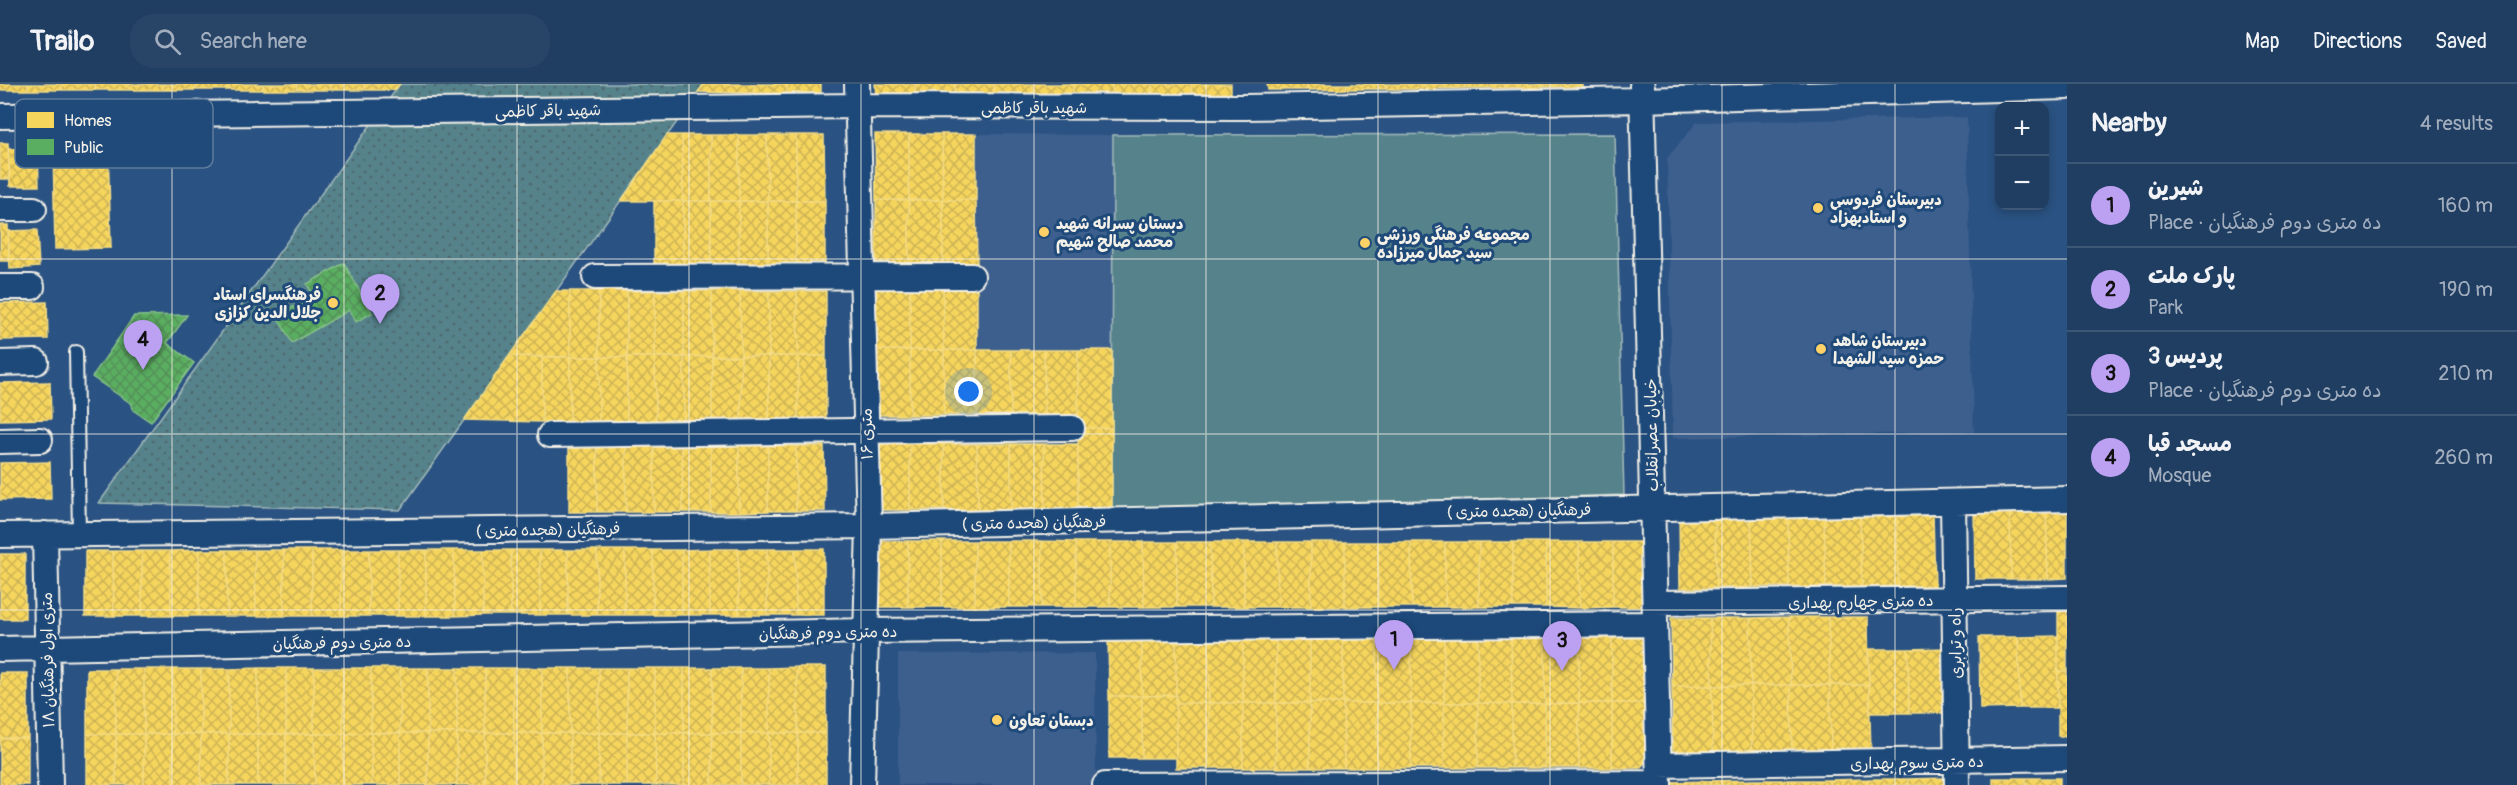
<!DOCTYPE html>
<meta charset="utf-8">
<style>
:root{--surface:#203e62;--page:#284568;--text:#f1f3f6;--muted:#a2aebe;--line:#3d5777;--accent:#bca0f2}
body{margin:0;font-family:Pangolin,"Playpen Sans Arabic",sans-serif;background:var(--page);color:var(--text)}
.controls{position:absolute;right:18px;top:18px;display:grid;overflow:hidden;border-radius:12px;box-shadow:0 3px 9px #0003}
.controls button{width:54px;height:54px;display:grid;place-items:center;padding:0;border:0;border-bottom:2px solid var(--line);background:var(--surface);color:var(--text);font:30px sans-serif}
.you{position:absolute;left:969px;top:308px;width:21px;height:21px;margin:-15px;border:4px solid #fff;border-radius:50%;background:#1a73e8;box-shadow:0 0 0 9px #1a73e833}
.badge{display:grid;place-items:center;width:39px;height:39px;border-radius:50%;background:var(--accent);color:#111;font-size:20px;font-weight:700}
.pin{position:absolute;translate:-50% -50px;filter:drop-shadow(0 2px 3px #0008)}
.pin::after{content:'';position:absolute;top:32px;width:21px;height:18px;background:inherit;clip-path:polygon(0 0,100% 0,50% 100%)}
.list{margin:0;padding:0;list-style:none}
h2{display:flex;justify-content:space-between;align-items:center;height:78px;margin:0;padding:0 24px;font-size:26px}
h2 small{font-size:20px;font-weight:400;color:var(--muted)}
.list li{display:grid;grid-template-columns:39px 1fr auto;gap:18px;align-items:center;box-sizing:border-box;height:84px;padding:0 24px;border-top:2px solid var(--line)}
.list b{display:block;font-size:22px;white-space:nowrap}
.list p{margin:0;font-size:20px;white-space:nowrap;color:var(--muted)}
.list em{font-size:20px;font-style:normal;color:var(--muted)}
.icon{flex:none;width:33px;height:33px;fill:none;stroke:currentColor;stroke-width:2;stroke-linecap:round;stroke-linejoin:round}
.map{position:relative;flex:none;width:2067px;height:701px;overflow:hidden}
header{display:flex;align-items:center;gap:36px;box-sizing:border-box;height:84px;padding:0 30px;background:var(--surface);border-bottom:2px solid var(--line)}
header strong{font-size:28px}
nav{display:flex;gap:33px;margin-inline-start:auto;font-size:21px}
.search{width:420px;height:54px;background:var(--page);display:flex;align-items:center;gap:15px;box-sizing:border-box;padding:0 21px;border-radius:24px;color:var(--muted);font-size:22px}
main{display:flex}
aside{flex:1;background:var(--surface)}
.map>svg:first-child{display:block}
.built{fill:#3c5f8e}
.grass{fill:url(#grass-dots);stroke:#a4baba;stroke-width:1.5}
.pitch{fill:#54828b;stroke:#a4baba;stroke-width:1.5}
.homes{fill:url(#homes-cross-hatch);stroke:#f5dd86;stroke-width:1.5}
.public{fill:url(#public-cross-hatch);stroke:#88c28a;stroke-width:1.5}
.lines{fill:none;stroke-linecap:round;stroke-linejoin:round}
.service-casing{stroke:#f4f1e8;stroke-width:16}
.minor-casing{stroke:#f4f1e8;stroke-width:28}
.service{stroke:#1f4a7a;stroke-width:12}
.minor{stroke:#1f4a7a;stroke-width:24}
.grid{fill:none;stroke:#f4f1e8;stroke-width:1.5;stroke-opacity:0.55}
.poi-dot{fill:#ffd166;stroke:#1f4a7a;stroke-width:2}
.labels{text-anchor:middle;stroke-width:6;stroke-linejoin:round;paint-order:stroke}
.street-label{font-size:16px;fill:#f4f1e8;stroke:#1f4a7a}
.poi-label{font-size:16px;font-weight:bold;fill:#f4f1e8;stroke:#1f4a7a;text-anchor:start}
.key{fill:#1f4a7a;stroke:#5f7c9b;stroke-width:1.5}
.key-label{font-size:16px;fill:#f4f1e8}
</style>
<header>
<strong>Trailo</strong>
<div class="search"><svg class="icon" aria-label="search" viewBox="0 0 24 24"><circle cx="10" cy="10" r="6"/><path d="M15 15l6 6"/></svg>Search here</div>
<nav><a>Map</a><a>Directions</a><a>Saved</a></nav>
</header>
<main>
<div class="map">
<svg width="2067" height="701" viewBox="0 0 2067 701">
<defs>
<pattern id="grass-dots" width="8" height="8" patternUnits="userSpaceOnUse" patternTransform="scale(1.5)"><rect width="8" height="8" fill="#54828b"/><path d="M2 2h.1M6 6h.1" fill="none" stroke="#4f686c" stroke-width="1.8" stroke-linecap="round"/></pattern>
<pattern id="homes-cross-hatch" width="8" height="8" patternUnits="userSpaceOnUse" patternTransform="scale(1.5)"><rect width="8" height="8" fill="#f6d55c"/><path d="M0 0l8 8M0 8l8-8" fill="none" stroke="#cbb256"/></pattern>
<pattern id="public-cross-hatch" width="8" height="8" patternUnits="userSpaceOnUse" patternTransform="scale(1.5)"><rect width="8" height="8" fill="#5aae61"/><path d="M0 0l8 8M0 8l8-8" fill="none" stroke="#558f59"/></pattern>
</defs>
<rect width="100%" height="100%" fill="#2a5282"/>
<filter id="ink" filterUnits="userSpaceOnUse"><feTurbulence type="fractalNoise" baseFrequency=".0167" numOctaves="2"/><feDisplacementMap in="SourceGraphic" scale="12" xChannelSelector="R" yChannelSelector="G"/><feConvolveMatrix kernelMatrix="1 2 1 2 8 2 1 2 1" color-interpolation-filters="sRGB"/></filter>
<g filter="url(#ink)">
<!-- built -->
<path class="built" d="M1967,33L1974,348L1673,354L1667,74L1697,38Z
M976,50L1113,51L1112,266H977Z
M1095,569L1096,701H898V570Z"/>
<!-- grass -->
<path class="grass" d="M400,0H704L400,426L99,419Z"/>
<!-- pitch -->
<path class="pitch" d="M1615,50L1624,411L1112,426L1113,51Z"/>
<!-- homes -->
<path class="homes" d="M0,0H28V6H0Z
M28,0H62V6H28Z
M62,0H95V6H62Z
M95,0H129V6H95Z
M129,0H163V6H129Z
M163,0H196V6H163Z
M196,0H229V6H196Z
M229,0H263V6H229Z
M263,0H297V6H263Z
M297,0H331V6H297Z
M331,0H364V6H331Z
M364,0H400L395,6H364Z
M704,0H754V9L698,8Z
M754,0H787V9H754Z
M787,0H821V9H787Z
M875,0H915V12L876,13Z
M915,0H955V12H915Z
M955,0H994V12H955Z
M994,0H1033L1034,11L994,12Z
M1033,0H1073V11H1034Z
M1073,0H1112L1113,11H1073Z
M1112,0H1152V10L1113,11Z
M1152,0H1191L1192,10H1152Z
M1191,0H1231V9L1192,10Z
M1267,0H1307V6H1268Z
M1307,0H1346L1347,5L1307,6Z
M1346,0H1386V5H1347Z
M1386,0H1425L1426,5H1386Z
M1425,0H1465V4L1426,5Z
M1465,0H1504V4H1465Z
M1504,0H1544V3L1504,4Z
M1544,0H1583V3H1544Z
M875,50H909V116H876Z
M909,50H942L943,116H909Z
M942,50H976V116H943Z
M667,51H682L683,117H621Z
M682,51H711V117H683Z
M711,51H739V117H711Z
M739,51H767L768,117H739Z
M767,51H796V117H768Z
M796,51H824L825,117H796Z
M0,59H8L10,95H0Z
M108,62L111,164L55,165L53,63Z
M38,64L39,102H10L8,65Z
M876,116H909V181H876Z
M909,116H943V181H909Z
M943,116H976L977,181H943Z
M654,117H683V182H654Z
M683,117H711V182H683Z
M711,117H739V182H711Z
M739,117H768V182H739Z
M768,117H796V182H768Z
M796,117H825V182H796Z
M0,141H8L9,177H0Z
M37,146L39,183L10,185L8,147Z
M876,200H910V266H877Z
M910,200H943L944,266H910Z
M943,200H977V266H944Z
M556,207H570V273L509,272Z
M570,207H599V273H570Z
M599,207H627V273H599Z
M627,207H655V273H627Z
M655,207H684V273H655Z
M684,207H712V272L684,273Z
M712,207H740L741,272H712Z
M740,207H769V272H741Z
M769,207H797L798,272H769Z
M797,207H826V272H798Z
M47,218L48,255L0,256V219Z
M877,266H910V331H877Z
M910,266H944V331H910Z
M944,266H977V331H944Z
M977,266H1011V331H977Z
M1011,266H1044L1045,331H1011Z
M1044,266H1078V331H1045Z
M1078,266H1112V344H1078Z
M509,272L542,273V338L464,336Z
M712,272V338H684V273Z
M712,272H741V338H712Z
M741,272H769V338H741Z
M769,272H798V338H769Z
M798,272H826V338H798Z
M542,273H570V338H542Z
M570,273H599V338H570Z
M599,273H627V338H599Z
M627,273H655L656,338H627Z
M655,273H684V338H656Z
M50,298L51,335L0,336V299Z
M1078,344H1112V426H1078Z
M877,360H910V426H877Z
M910,360H944V426H910Z
M944,360H977L978,426H944Z
M977,360H1011V426H978Z
M1011,360H1044L1045,426H1011Z
M1044,360H1078V426H1045Z
M711,362H739V428H711Z
M711,362V428H683L682,363Z
M739,362H768V427L739,428Z
M768,362H796V427H768Z
M796,362H824L825,427H796Z
M569,363H597V428H569Z
M597,363H626V428H597Z
M626,363H654V428H626Z
M654,363H682L683,428H654Z
M50,378L51,415L0,416V379Z
M2046,423L2048,495H2011L2010,424Z
M2046,423H2067V494L2048,495Z
M1974,424H2010L2011,495H1975Z
M1824,431L1826,503H1789L1788,432Z
M1824,431H1860L1862,503H1826Z
M1860,431H1897L1898,502L1862,503Z
M1897,431H1933L1935,502H1898Z
M1715,432L1716,504H1680L1679,433Z
M1715,432H1751L1753,503L1716,504Z
M1751,432H1788L1789,503H1753Z
M875,457H908V523H875Z
M908,457H942V523H908Z
M942,457H975V523H942Z
M975,457H1009V523H975Z
M1009,457H1042V523H1009Z
M1042,457L1076,458V523H1042Z
M1076,458H1110V523H1076Z
M1110,458H1143L1144,523H1110Z
M1143,458H1177V523H1144Z
M1177,458H1210L1211,523H1177Z
M1210,458H1244V523H1211Z
M1244,458H1277L1278,523H1244Z
M1277,458H1311V523H1278Z
M1311,458H1345V523H1311Z
M1345,458H1378V523H1345Z
M1378,458H1411L1412,523H1378Z
M1411,458H1445V523H1412Z
M1445,458H1479V523H1445Z
M1479,458H1513V523H1479Z
M1513,458H1546V523H1513Z
M1546,458H1579L1580,524L1546,523Z
M1579,458H1613V523L1580,524Z
M1613,458H1647V523H1613Z
M710,465H738L739,531H710Z
M710,465V531H682V466Z
M738,465H767V531H739Z
M767,465H795L796,531H767Z
M795,465H824V531H796Z
M199,466V532H171L170,467Z
M199,466H227V532H199Z
M227,466H255L256,532H227Z
M255,466H284V532H256Z
M284,466H312V532H284Z
M312,466H341V532H312Z
M341,466H369V532H341Z
M369,466H398V532H369Z
M398,466H426V532H398Z
M426,466H454L455,532H426Z
M454,466H483V531L455,532Z
M483,466H511V531H483Z
M511,466H540V531H511Z
M540,466H568V531H540Z
M568,466H597V531H568Z
M597,466H625V531H597Z
M625,466H653V531H625Z
M653,466H682V531H653Z
M85,467H113L114,532H85Z
M113,467H142V532H114Z
M142,467H170L171,532H142Z
M0,470H25V535H0Z
M2058,522H2067V587H2058Z
M1789,533L1791,601H1751L1750,534Z
M1789,533H1828L1830,601H1791Z
M1828,533H1868L1869,601H1830Z
M1671,534H1710L1712,602H1672Z
M1710,534H1750L1751,601L1712,602Z
M2058,552V624H2020L2018,553Z
M1979,553H2018L2020,624L1980,625Z
M1108,554H1142V612H1109Z
M1142,554H1176V611L1142,612Z
M1176,554H1209V619H1176Z
M1209,554H1243V619H1209Z
M1243,554H1276V619H1243Z
M1276,554H1310V619H1276Z
M1310,554H1343V619H1310Z
M1343,554H1377V619H1343Z
M1377,554H1411V619H1377Z
M1411,554H1444V619H1411Z
M1444,554H1478V619H1444Z
M1478,554H1511L1512,620L1478,619Z
M1511,554H1545V620H1512Z
M1545,554H1579V619L1545,620Z
M1579,554H1612V619H1579Z
M1612,554H1646V619H1612Z
M1947,564L1949,629H1909L1908,565Z
M1868,565H1908L1909,629H1870Z
M797,583H826V649H798Z
M797,583L798,649H769V584Z
M258,584H286V650H258Z
M258,584V650H229V585Z
M286,584H314V650H286Z
M314,584H343V650H314Z
M343,584H371V649L343,650Z
M371,584H400V649H371Z
M400,584H428V649H400Z
M428,584H457V649H428Z
M457,584H485V649H457Z
M485,584H513L514,649H485Z
M513,584H542V649H514Z
M542,584H570V649H542Z
M570,584H599V649H570Z
M599,584H627V649H599Z
M627,584H655V649H627Z
M655,584H684V649H655Z
M684,584H712V649H684Z
M712,584H741V649H712Z
M741,584H769V649H741Z
M87,585H116V650H87Z
M116,585H144V650H116Z
M144,585H173V650H144Z
M173,585H201V650H173Z
M201,585H229V650H201Z
M2058,587H2067V652H2058Z
M0,589H28V654H0Z
M1751,601H1791L1792,669H1752Z
M1751,601L1752,669L1713,670L1712,602Z
M1791,601H1830L1831,669H1792Z
M1830,601H1869L1871,668L1831,669Z
M1672,602H1712L1713,670H1673Z
M1176,611V674H1142V612Z
M1109,612H1142V674H1109Z
M1176,619H1209V684H1176Z
M1209,619H1243V684H1209Z
M1243,619H1276V684H1243Z
M1276,619H1310V684H1276Z
M1310,619H1343L1344,684H1310Z
M1343,619H1377V684H1344Z
M1377,619H1411V684H1377Z
M1411,619H1444V684H1411Z
M1444,619H1478V684H1444Z
M1478,619L1512,620V684H1478Z
M1579,619H1612V684H1579Z
M1579,619V684H1545V620Z
M1612,619H1646V677L1640,684H1612Z
M1512,620H1545V684H1512Z
M371,649H400V701H372Z
M371,649L372,701H343V650Z
M400,649H428V701H400Z
M428,649H457V701H428Z
M457,649H485V701H457Z
M485,649H514V701H485Z
M514,649H542V701H514Z
M542,649H570V701H542Z
M570,649H599V701H570Z
M599,649H627V701H599Z
M627,649H655L656,701H627Z
M655,649H684V701H656Z
M684,649H712V701H684Z
M712,649H741V701H712Z
M741,649H769V701H741Z
M769,649H798V701H769Z
M798,649H826V701H798Z
M87,650H116V701H87Z
M116,650H144V701H116Z
M144,650H173V701H144Z
M173,650H201V701H173Z
M201,650H229V701H201Z
M229,650H258V701H229Z
M258,650H286V701H258Z
M286,650H314L315,701H286Z
M314,650H343V701H315Z
M0,654H28V701H0Z
M1947,694V701H1908V695Z
M1993,694H2026V701H1993Z
M2026,694H2060V701H2026Z
M1868,695H1908V701H1868Z
M1868,695V701H1829V696Z
M1750,696H1789V701H1750Z
M1750,696V701H1710V697Z
M1789,696H1829V701H1789Z
M1710,697V701H1671V698Z"/>
<!-- public -->
<path class="public" d="M344,179L372,229L356,238L349,226L292,259L277,232L314,212L307,200Z
M187,231L167,259L194,279L151,338L133,326L132,320L92,293L134,232Z"/>
<g class="lines">
<defs>
<path id="service" d="M76,268L79,450"/>
<path id="minor" d="M857,0L869,442L862,701
M1642,2L1659,701
M0,32L857,22L1245,23L1643,16L2067,3
M0,125H34
M595,193L972,192
M0,203H32
M0,279L36,278
M550,351L1072,344
M0,357L40,356
M1953,418L1957,701
M45,450L50,701
M0,451L869,442L2067,415
M1655,519L2067,514
M0,565L867,547L1655,540
M1659,681L2067,674
M1105,701L1659,699"/>
</defs>
<!-- service casing -->
<use href="#service" class="service-casing"/>
<!-- minor casing -->
<use href="#minor" class="minor-casing"/>
<!-- service -->
<use href="#service" class="service"/>
<!-- minor -->
<use href="#minor" class="minor"/>
</g>
</g>
<!-- grid -->
<path class="grid" d="M172,0V701M344,0V701M517,0V701M689,0V701M861,0V701M1034,0V701M1206,0V701M1378,0V701M1550,0V701M1722,0V701M1895,0V701M0,175H2067M0,350H2067M0,526H2067"/>
<!-- markers -->
<g class="poi-dot">
<circle cx="1818" cy="124" r="6"/>
<circle cx="1044" cy="148" r="6"/>
<circle cx="1365" cy="159" r="6"/>
<circle cx="333" cy="219" r="6"/>
<circle cx="1821" cy="265" r="6"/>
<circle cx="997" cy="636" r="6"/>
</g>
<g class="labels">
<!-- street labels -->
<g class="street-label">
<text x="1034" y="29">شهید باقر کاظمی</text>
<text transform="translate(548 26) rotate(-1)" y="6">شهید باقر کاظمی</text>
<text transform="translate(866 350) rotate(-91)" y="6">۱۶ متری</text>
<text transform="translate(1651 351) rotate(-91)" y="6">خیابان عصرانقلاب</text>
<text transform="translate(1519 426) rotate(-1)" y="6">فرهنگیان (هجده متری )</text>
<text transform="translate(1034 438) rotate(-1)" y="6">فرهنگیان (هجده متری )</text>
<text transform="translate(548 445) rotate(-1)" y="6">فرهنگیان (هجده متری )</text>
<text transform="translate(1861 517) rotate(-1)" y="6">ده متری چهارم بهداری</text>
<text transform="translate(828 548) rotate(-1)" y="6">ده متری دوم فرهنگیان</text>
<text transform="translate(342 558) rotate(-1)" y="6">ده متری دوم فرهنگیان</text>
<text transform="translate(1955 559) rotate(-91)" y="6">راه و ترابری</text>
<text transform="translate(47 576) rotate(-91)" y="6">۱۸ متری اول فرهنگیان</text>
<text transform="translate(1917 678) rotate(-1)" y="6">ده متری سوم بهداری</text>
</g>
<!-- poi labels -->
<g class="poi-label">
<text x="1830" y="121">دبیرستان فردوسی<tspan x="1830" dy="18">و استادبهزاد</tspan></text>
<text x="1056" y="145">دبستان پسرانه شهید<tspan x="1056" dy="18">محمد صالح شهیم</tspan></text>
<text x="1377" y="156">مجموعه فرهنگی ورزشی<tspan x="1377" dy="18">سید جمال میرزاده</tspan></text>
<text x="321" y="216" text-anchor="end">فرهنگسرای استاد<tspan x="321" dy="18">جلال الدین کزازی</tspan></text>
<text x="1833" y="262">دبیرستان شاهد<tspan x="1833" dy="18">حمزه سید الشهدا</tspan></text>
<text x="1009" y="642">دبستان تعاون</text>
</g>
</g>
<!-- legend -->
<rect x="15" y="15" width="198" height="69" rx="9" class="key"/>
<rect x="27" y="28" width="27" height="16" fill="#f6d55c"/>
<rect x="27" y="55" width="27" height="16" fill="#5aae61"/>
<g class="key-label">
<text x="64" y="42">Homes</text>
<text x="64" y="69">Public</text>
</g>
</svg>
<div class="controls">
<button>+</button>
<button>−</button>
</div>
<div class="you"></div>
<div class="pin badge" style="left:1394px;top:586px">1</div>
<div class="pin badge" style="left:380px;top:240px">2</div>
<div class="pin badge" style="left:1562px;top:587px">3</div>
<div class="pin badge" style="left:143px;top:286px">4</div>
</div>
<aside>
<h2>Nearby<small>4 results</small></h2>
<ul class="list">
<li><span class="badge">1</span><div><b>شیرین</b><p>Place · ده متری دوم فرهنگیان</p></div><em>160 m</em></li>
<li><span class="badge">2</span><div><b>پارک ملت</b><p>Park</p></div><em>190 m</em></li>
<li><span class="badge">3</span><div><b>پردیس 3</b><p>Place · ده متری دوم فرهنگیان</p></div><em>210 m</em></li>
<li><span class="badge">4</span><div><b>مسجد قبا</b><p>Mosque</p></div><em>260 m</em></li>
</ul>
</aside>
</main>
